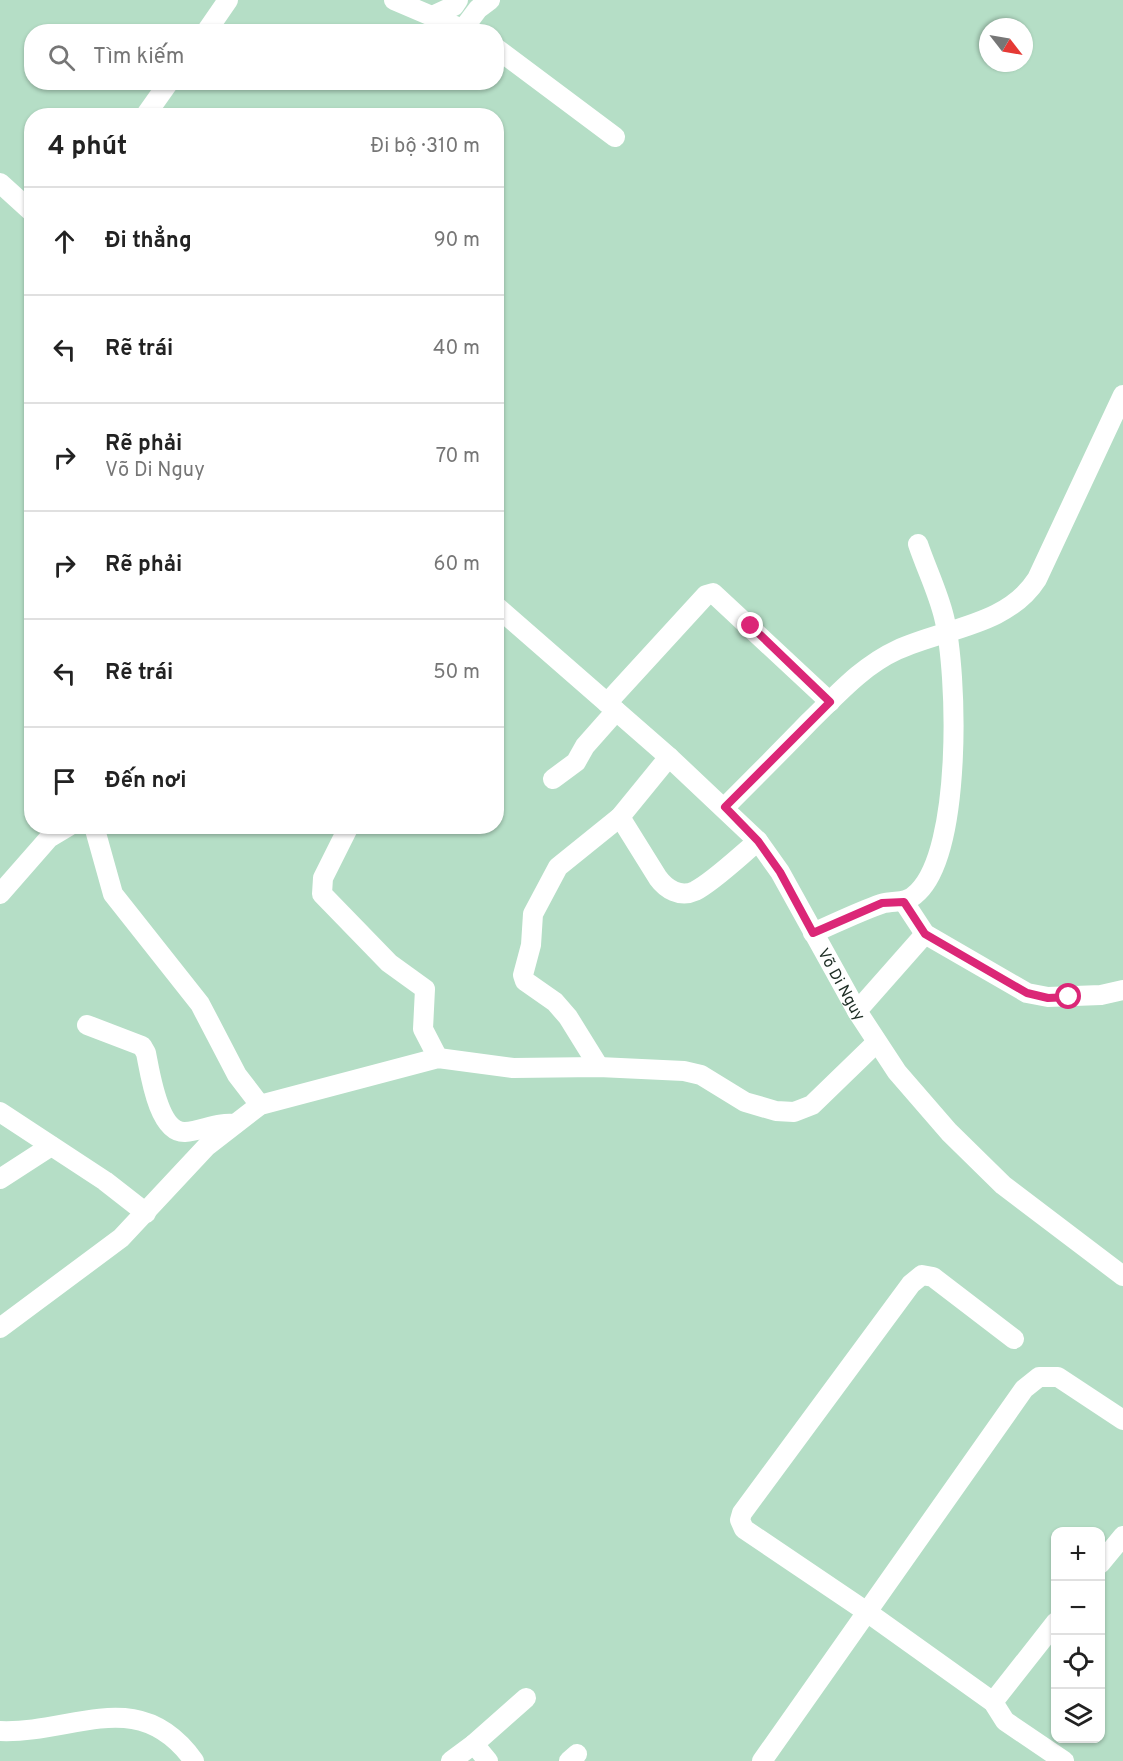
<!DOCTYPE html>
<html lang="vi">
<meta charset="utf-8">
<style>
:root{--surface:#fff;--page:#f2f2f2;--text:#222;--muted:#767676;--line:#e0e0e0}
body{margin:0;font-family:Overpass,sans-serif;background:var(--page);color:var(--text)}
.controls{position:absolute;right:18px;bottom:18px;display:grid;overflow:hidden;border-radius:12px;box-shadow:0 2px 4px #0004}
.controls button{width:54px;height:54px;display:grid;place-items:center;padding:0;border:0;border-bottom:2px solid var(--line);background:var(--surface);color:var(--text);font:30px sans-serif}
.compass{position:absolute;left:979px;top:18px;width:54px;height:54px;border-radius:50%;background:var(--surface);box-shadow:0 2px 4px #0004;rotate:121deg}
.stop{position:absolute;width:18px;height:18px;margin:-14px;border:4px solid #db2777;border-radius:50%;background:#fff}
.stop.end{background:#db2777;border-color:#fff;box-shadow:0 2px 6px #0008}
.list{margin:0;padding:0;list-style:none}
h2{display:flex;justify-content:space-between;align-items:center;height:78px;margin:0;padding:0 24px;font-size:26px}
h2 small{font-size:20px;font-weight:400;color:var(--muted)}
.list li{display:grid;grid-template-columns:39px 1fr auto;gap:18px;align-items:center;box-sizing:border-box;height:108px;padding:0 24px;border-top:2px solid var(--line)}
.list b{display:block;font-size:22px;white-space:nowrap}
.list p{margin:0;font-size:20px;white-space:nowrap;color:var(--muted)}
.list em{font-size:20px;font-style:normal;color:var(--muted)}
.icon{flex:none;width:33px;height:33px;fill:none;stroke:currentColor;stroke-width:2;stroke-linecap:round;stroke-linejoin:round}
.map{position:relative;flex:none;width:1123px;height:1761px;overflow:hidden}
.search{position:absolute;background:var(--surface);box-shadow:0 2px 4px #0004;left:24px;top:24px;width:480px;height:66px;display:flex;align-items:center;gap:15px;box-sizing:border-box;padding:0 21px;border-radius:24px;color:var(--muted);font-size:22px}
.panel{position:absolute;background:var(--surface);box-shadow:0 2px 4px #0004;left:24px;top:108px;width:480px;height:726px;border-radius:24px}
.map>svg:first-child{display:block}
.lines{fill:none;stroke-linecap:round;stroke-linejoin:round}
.minor{stroke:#fff;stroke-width:20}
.route{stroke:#db2777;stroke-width:8}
.labels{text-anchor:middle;stroke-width:6;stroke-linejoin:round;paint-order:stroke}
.street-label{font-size:16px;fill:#1c2c23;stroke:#e5faed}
</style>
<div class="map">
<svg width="1123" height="1761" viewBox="0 0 1123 1761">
<rect width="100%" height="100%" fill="#b5dec6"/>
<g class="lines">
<!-- minor -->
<g class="minor">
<path d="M394,0L469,32"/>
<path d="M432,16L454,6L458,0"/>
<path d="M463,29L478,9L490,0"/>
<path d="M206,32L228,0"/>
<path d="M496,48L615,137"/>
<path d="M145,116L169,82"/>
<path d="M0,183L32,212"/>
<path id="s1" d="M496,606L669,757L758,841L780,872L857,1011L897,1072L949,1132L1003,1185L1123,1276"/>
<path d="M607,703L706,595L713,593L830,702"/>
<path d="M553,779L576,762L585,746L616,711"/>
<path d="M725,807C753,779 781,751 809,722C836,696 862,666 897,650C944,628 1007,626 1037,579L1123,395"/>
<path d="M620,817L658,878C666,889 680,898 695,891C713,882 741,855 758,841"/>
<path d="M94,826L113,894L200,1004L237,1075L260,1105"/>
<path d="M349,826L323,878L322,894L389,963L425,989L423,1029L438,1058"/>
<path d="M0,894L49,838L69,826"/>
<path d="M904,902L925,934L1027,993L1048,997L1101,995L1123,990"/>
<path d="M813,933C836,923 858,912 881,904C896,899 904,906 918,892C962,849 958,674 944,617C938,592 926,568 918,544"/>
<path d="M857,1011L925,934"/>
<path d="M87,1025L142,1046L146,1053C150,1072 158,1133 185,1132C202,1131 217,1122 235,1124"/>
<path d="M599,1067L568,1017L555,1002L525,981L523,975L531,945L533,914L558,867L620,817L669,757"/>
<path d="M0,1112L105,1181L146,1213"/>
<path d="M0,1179L51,1146"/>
<path d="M0,1328L121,1238L207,1146L260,1105L438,1058L513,1068L599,1067L684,1071L701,1075L745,1102L776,1111L794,1112L812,1105L876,1043"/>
<path d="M1014,1339L933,1277L922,1275L911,1284L742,1513L740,1520L744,1529L867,1612L993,1702L1005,1721L1064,1761"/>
<path d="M1100,1564L1123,1536"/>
<path d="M993,1702L1056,1622"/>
<path d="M0,1731C74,1734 139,1684 194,1761"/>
<path d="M451,1761L474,1744"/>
<path d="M488,1761L474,1744L526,1698"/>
<path d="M569,1761L577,1754"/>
<path d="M762,1761L1024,1389L1039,1377H1058L1123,1420"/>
</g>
</g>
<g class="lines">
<!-- route -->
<path class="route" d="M751,626L830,702L725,807L758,841L780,872L813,933L882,903L904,902L925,934L1027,993L1048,998L1069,997"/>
</g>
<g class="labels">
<!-- street labels -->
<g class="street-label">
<text dy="6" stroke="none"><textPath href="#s1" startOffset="518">Võ Di Nguy</textPath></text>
</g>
</g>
</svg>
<div class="controls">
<button>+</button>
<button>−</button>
<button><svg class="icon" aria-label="locate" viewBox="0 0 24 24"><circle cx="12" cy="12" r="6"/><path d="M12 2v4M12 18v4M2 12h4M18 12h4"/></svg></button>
<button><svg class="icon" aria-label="layers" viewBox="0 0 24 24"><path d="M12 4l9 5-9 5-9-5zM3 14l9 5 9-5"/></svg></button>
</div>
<svg class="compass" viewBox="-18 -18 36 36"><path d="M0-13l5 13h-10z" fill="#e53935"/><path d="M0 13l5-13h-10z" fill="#767676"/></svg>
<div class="stop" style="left:1069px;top:997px"></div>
<div class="stop end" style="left:751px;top:626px"></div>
<div class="search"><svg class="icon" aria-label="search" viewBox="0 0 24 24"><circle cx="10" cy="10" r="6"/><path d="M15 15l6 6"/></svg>Tìm kiếm</div>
<section class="panel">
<h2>4 phút<small>Đi bộ · 310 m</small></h2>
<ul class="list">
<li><svg class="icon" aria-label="ahead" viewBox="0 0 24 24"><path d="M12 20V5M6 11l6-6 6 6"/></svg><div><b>Đi thẳng</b></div><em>90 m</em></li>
<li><svg class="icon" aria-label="left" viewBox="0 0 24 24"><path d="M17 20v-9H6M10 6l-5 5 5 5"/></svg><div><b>Rẽ trái</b></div><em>40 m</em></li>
<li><svg class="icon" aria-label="right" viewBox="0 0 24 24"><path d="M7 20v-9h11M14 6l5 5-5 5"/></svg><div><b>Rẽ phải</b><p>Võ Di Nguy</p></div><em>70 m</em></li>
<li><svg class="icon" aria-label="right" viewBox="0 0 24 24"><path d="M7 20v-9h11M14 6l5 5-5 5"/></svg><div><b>Rẽ phải</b></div><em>60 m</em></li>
<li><svg class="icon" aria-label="left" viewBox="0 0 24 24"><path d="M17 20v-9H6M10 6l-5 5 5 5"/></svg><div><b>Rẽ trái</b></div><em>50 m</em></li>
<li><svg class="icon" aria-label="arrive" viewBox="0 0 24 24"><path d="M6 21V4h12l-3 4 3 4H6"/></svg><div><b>Đến nơi</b></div></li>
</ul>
</section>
</div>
